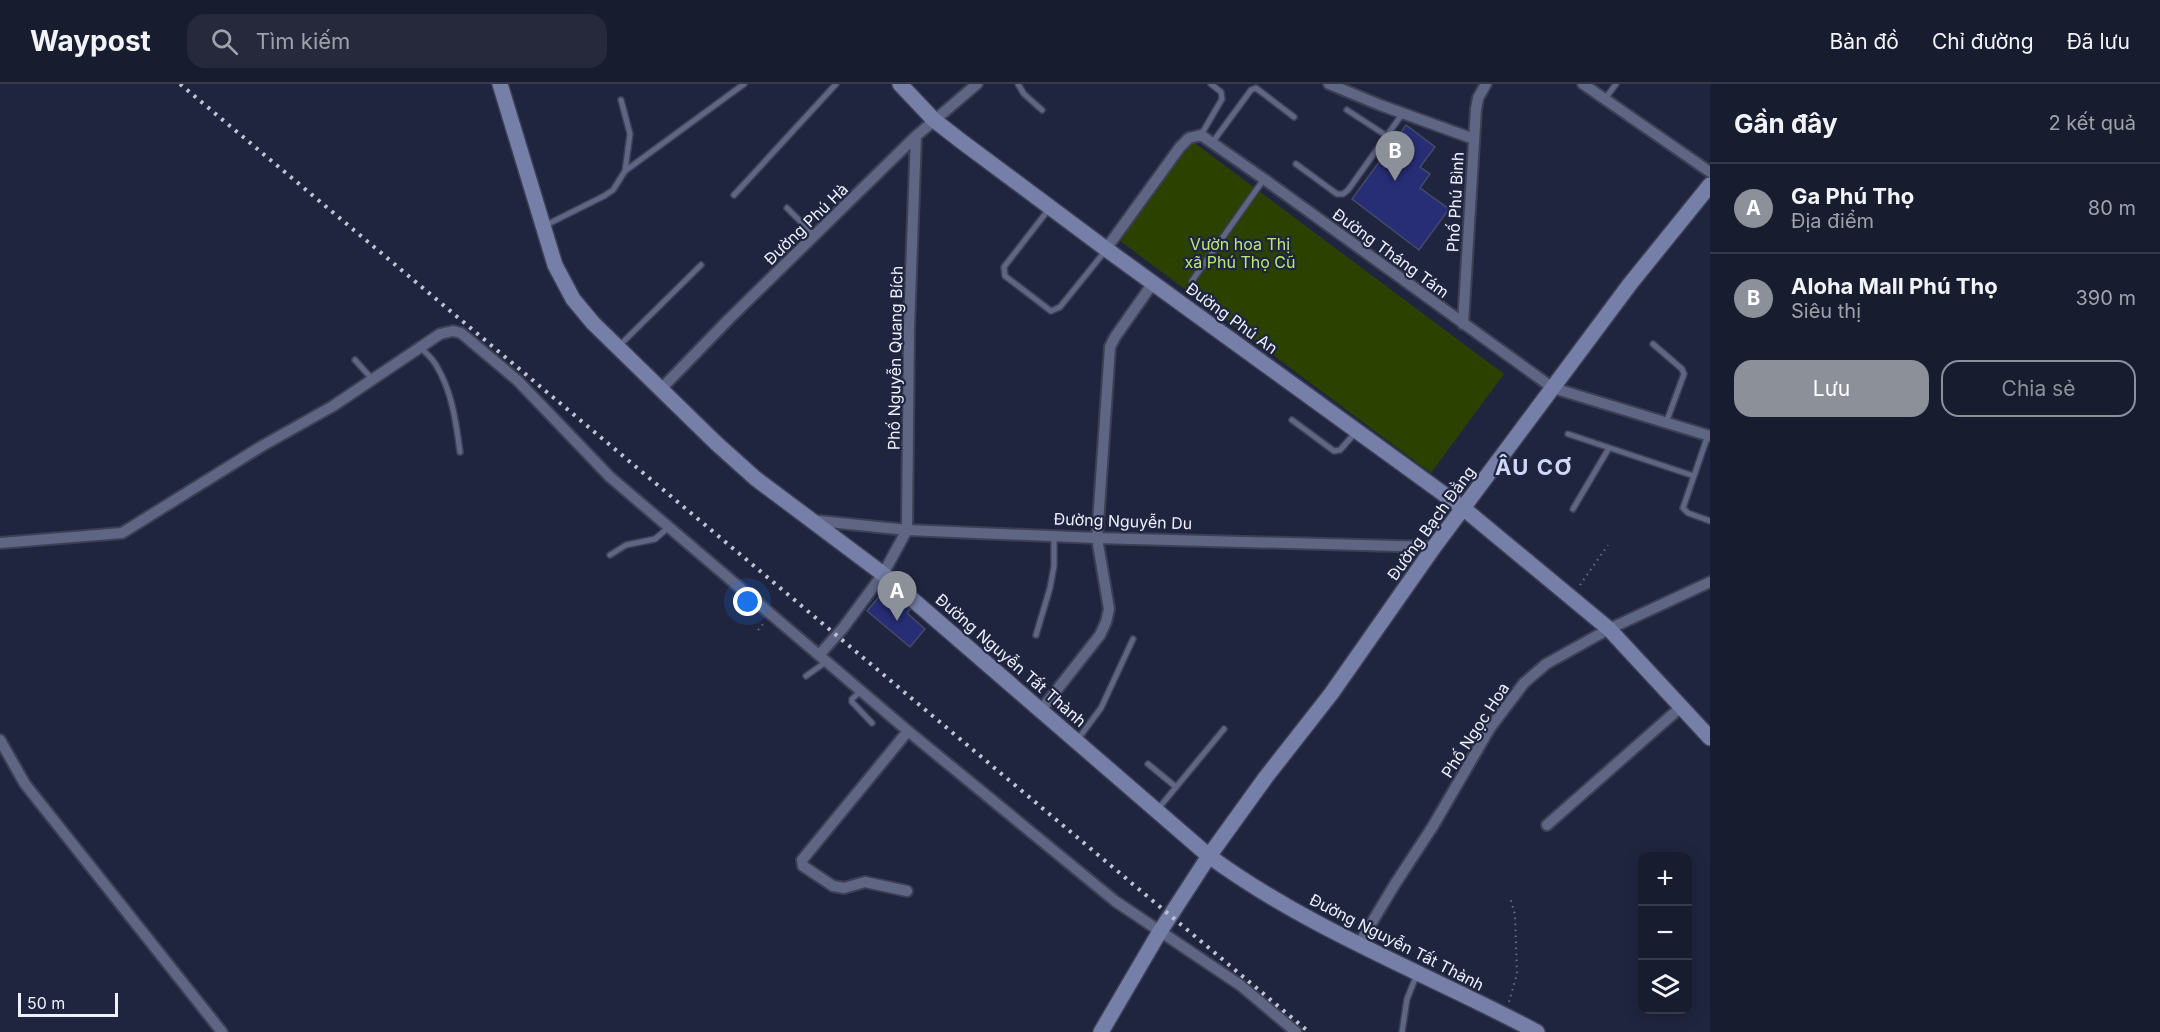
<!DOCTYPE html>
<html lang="vi">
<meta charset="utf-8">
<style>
:root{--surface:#181c2f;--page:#25293b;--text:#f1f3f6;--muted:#9fa1aa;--line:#363a4b;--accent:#8c9099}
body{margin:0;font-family:Inter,sans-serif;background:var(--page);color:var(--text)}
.controls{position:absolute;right:18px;bottom:18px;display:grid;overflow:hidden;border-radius:12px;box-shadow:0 3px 15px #0003}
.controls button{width:54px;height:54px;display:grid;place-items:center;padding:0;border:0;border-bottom:2px solid var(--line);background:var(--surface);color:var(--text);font:30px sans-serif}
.scale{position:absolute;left:18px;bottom:15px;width:100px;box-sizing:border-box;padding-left:6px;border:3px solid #edf0fe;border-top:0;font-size:16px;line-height:21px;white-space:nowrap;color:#edf0fe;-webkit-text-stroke:4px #20253f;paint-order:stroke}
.you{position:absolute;left:748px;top:518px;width:21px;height:21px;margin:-15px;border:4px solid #fff;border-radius:50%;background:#1a73e8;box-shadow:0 0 0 9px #1a73e833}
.badge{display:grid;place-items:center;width:39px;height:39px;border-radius:50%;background:var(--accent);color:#fff;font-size:20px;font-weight:700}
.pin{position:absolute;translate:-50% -50px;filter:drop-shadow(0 2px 3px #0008)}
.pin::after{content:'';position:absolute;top:32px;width:21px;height:18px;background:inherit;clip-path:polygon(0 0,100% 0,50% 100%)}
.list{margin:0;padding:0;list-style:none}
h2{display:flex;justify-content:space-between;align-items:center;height:78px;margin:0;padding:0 24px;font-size:26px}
h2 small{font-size:20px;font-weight:400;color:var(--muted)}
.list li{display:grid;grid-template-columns:39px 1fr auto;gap:18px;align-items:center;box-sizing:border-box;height:90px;padding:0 24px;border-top:2px solid var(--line)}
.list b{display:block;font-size:22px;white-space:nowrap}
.list p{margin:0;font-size:20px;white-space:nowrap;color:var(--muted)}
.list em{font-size:20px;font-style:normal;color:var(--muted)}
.actions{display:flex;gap:12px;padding:18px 24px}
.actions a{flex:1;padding:14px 0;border:2px solid var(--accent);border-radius:18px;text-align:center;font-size:21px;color:var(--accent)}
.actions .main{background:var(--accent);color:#fff}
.icon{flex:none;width:33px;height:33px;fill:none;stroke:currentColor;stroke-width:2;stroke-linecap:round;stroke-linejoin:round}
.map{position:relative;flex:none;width:1710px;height:948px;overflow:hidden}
header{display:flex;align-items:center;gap:36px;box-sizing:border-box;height:84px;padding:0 30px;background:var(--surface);border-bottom:2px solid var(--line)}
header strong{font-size:28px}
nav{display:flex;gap:33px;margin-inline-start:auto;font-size:21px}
.search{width:420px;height:54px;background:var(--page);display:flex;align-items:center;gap:15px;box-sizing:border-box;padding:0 21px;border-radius:18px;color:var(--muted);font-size:22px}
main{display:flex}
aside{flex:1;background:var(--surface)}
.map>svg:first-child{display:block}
.green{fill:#2b4100}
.building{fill:#272e75;stroke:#454b67;stroke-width:1.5}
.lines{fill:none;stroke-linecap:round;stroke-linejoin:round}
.lane-casing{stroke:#3c4055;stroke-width:8}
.street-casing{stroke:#3c4055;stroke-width:14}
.secondary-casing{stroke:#3c4055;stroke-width:18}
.path{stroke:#696d83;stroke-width:2;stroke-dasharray:1.5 4.5;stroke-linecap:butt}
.lane{stroke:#5f6684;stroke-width:5}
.street{stroke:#5f6684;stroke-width:10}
.secondary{stroke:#767fa8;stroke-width:15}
.rail{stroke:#c0c3d4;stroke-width:4;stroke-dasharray:3 6;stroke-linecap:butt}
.labels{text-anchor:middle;stroke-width:4.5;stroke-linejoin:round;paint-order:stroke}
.street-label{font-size:16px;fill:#edf0fe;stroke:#20253f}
.park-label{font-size:16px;fill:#bae978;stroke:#20253f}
.district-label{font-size:22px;font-weight:bold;letter-spacing:1.5px;fill:#ced7f9;stroke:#20253f}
</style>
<header>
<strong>Waypost</strong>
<div class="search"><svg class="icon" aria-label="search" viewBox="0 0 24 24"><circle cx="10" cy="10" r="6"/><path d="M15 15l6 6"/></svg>Tìm kiếm</div>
<nav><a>Bản đồ</a><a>Chỉ đường</a><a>Đã lưu</a></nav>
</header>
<main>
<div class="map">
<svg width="1710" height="948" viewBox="0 0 1710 948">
<rect width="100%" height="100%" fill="#20253f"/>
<!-- green -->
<path class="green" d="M1192,57L1504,290L1431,389L1119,156Z"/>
<!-- building -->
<path class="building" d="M1406,41L1435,63L1420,83L1430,90L1420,104L1449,125L1419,166L1352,115Z
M882,509L889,515L894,510L911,524L907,529L925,545L910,563L867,527Z"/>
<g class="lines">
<defs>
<path id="lane" d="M1018,0L1024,10L1042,26
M1605,15L1616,0
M621,16L630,50L625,87
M1347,26L1387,52
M1201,51L1222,15L1221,8L1211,0
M1212,59L1251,6L1256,4L1294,33
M1296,80L1337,110H1343L1348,106L1403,29
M734,111L836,0
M787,124L814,151
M1049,125L1004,183L1005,192L1051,227L1060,223L1106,166
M544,142L604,112L613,106L625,87L744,0
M1192,197L1264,95
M1653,260L1682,285L1684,290L1666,339
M619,262L701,181
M421,264C426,269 433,275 436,281C452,307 456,338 460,368
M355,276L373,296
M1292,336L1334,367L1340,366L1356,348
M1568,350L1694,392
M1708,351L1683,424L1688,429L1710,437
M1573,425L1609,364
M610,471L626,461L655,455L669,443
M1036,551L1050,504L1054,482V452
M806,592L826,578
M862,606L852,615V618L872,639
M1078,655L1101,624L1133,555
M1148,680L1176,703
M1158,725L1224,645
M1402,948L1407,915L1417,890"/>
<path id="street" d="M1329,0L1380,21L1474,55
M1583,0L1710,88
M1106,165L1180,63L1189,54L1201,51L1264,95L1553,304L1710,352
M1463,240L1476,25L1478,14L1486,0
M660,306L729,235L916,52L977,0
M810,436L907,446L1097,454L1434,463
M0,459L122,449L262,362L333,322L440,250L453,247L461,249L517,296L610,393L908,647L1115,817L1240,901L1296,948
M820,570L843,544L883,490L907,446L909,243L916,52
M1041,626L1100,551L1106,538L1109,525L1097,454L1110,263L1115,253L1153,199
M0,656L25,700L222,948
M1547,741L1681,623
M907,807L865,798L844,804L833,802L803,782L802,776L908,647
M1359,860L1395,800L1433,742L1490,644L1524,599L1546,580L1609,545L1710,498"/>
<path id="secondary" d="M500,0L555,181L573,215L593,239L716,359L755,394L883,490L1209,772C1310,846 1428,890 1537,948
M900,0L934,36L961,57L1106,165L1463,424L1609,545L1710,654
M1101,948L1159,849L1209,772L1266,693L1331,610L1434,463L1630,200L1710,101"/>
</defs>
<!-- lane casing -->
<use href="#lane" class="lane-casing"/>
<!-- street casing -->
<use href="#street" class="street-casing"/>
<!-- secondary casing -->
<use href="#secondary" class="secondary-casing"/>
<!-- path -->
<path class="path" d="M1580,501L1608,461
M758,546L764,539
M1509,918L1517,890L1515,831L1510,813"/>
<!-- lane -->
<use href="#lane" class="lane"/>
<!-- street -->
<use href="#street" class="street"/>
<!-- secondary -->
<use href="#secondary" class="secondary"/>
<!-- rail -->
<path class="rail" d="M180,0L1309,948"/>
</g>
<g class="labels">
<!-- street labels -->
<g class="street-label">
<text transform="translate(1455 118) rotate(-87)" y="6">Phố Phú Bình</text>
<text transform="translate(806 140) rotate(-44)" y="6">Đường Phú Hà</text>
<text transform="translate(1391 169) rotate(36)" y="6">Đường Tháng Tám</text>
<text transform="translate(1232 234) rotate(36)" y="6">Đường Phú An</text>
<text transform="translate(895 274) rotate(-89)" y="6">Phố Nguyễn Quang Bích</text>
<text transform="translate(1123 437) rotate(2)" y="6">Đường Nguyễn Du</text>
<text transform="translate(1431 439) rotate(-54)" y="6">Đường Bạch Đằng</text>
<text transform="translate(1011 576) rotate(41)" y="6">Đường Nguyễn Tất Thành</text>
<text transform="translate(1475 646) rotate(-57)" y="6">Phố Ngọc Hoa</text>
<text transform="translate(1397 858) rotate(27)" y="6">Đường Nguyễn Tất Thành</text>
</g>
<!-- park labels -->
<g class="park-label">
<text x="1240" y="166">Vườn hoa Thị<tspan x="1240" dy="18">xã Phú Thọ Cũ</tspan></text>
</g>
<!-- district labels -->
<g class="district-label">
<text x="1534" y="391">ÂU CƠ</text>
</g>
</g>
</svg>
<div class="controls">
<button>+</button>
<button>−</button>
<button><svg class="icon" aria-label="layers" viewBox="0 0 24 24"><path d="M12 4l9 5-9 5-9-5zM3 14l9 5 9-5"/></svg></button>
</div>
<div class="scale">50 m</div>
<div class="you"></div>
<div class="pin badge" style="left:897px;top:537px">A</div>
<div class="pin badge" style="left:1395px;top:97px">B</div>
</div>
<aside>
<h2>Gần đây<small>2 kết quả</small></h2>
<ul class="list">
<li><span class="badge">A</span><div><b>Ga Phú Thọ</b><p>Địa điểm</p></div><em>80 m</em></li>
<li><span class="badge">B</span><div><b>Aloha Mall Phú Thọ</b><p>Siêu thị</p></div><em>390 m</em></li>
</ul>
<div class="actions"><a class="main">Lưu</a><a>Chia sẻ</a></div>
</aside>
</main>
